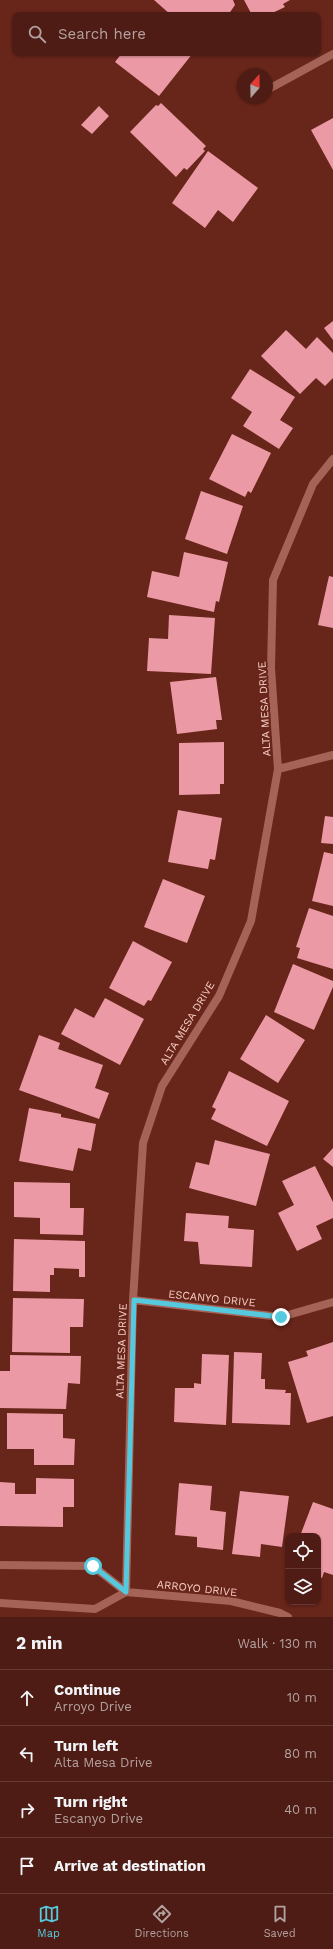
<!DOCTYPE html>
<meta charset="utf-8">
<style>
:root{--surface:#4e1c14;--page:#582922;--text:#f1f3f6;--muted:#b3a1a0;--line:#653a34;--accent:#55cadf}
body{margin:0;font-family:"Work Sans",sans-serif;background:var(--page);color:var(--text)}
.controls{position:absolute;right:12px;bottom:12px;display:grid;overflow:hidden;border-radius:8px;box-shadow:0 1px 3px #0004}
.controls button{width:36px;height:36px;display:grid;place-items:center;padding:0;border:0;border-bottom:1px solid var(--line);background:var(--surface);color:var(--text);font:20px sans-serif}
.compass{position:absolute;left:237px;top:68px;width:36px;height:36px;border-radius:50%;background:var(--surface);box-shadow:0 1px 3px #0004;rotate:20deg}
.stop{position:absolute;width:12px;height:12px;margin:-9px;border:3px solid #55cadf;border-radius:50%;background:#fff}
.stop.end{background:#55cadf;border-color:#fff;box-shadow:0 1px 4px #0008}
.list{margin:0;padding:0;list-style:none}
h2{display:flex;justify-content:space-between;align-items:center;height:52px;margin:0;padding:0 16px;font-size:17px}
h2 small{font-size:13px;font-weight:400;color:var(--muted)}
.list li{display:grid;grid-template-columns:26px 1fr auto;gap:12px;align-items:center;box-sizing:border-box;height:56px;padding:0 16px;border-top:1px solid var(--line)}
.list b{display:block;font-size:15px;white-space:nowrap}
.list p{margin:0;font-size:13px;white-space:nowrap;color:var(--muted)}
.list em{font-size:13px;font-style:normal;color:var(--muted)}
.icon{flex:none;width:22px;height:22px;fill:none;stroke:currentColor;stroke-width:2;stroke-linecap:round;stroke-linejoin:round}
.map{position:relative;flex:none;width:333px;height:1617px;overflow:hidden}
.search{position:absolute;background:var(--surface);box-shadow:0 1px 3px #0004;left:12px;right:12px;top:12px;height:44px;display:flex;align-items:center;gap:10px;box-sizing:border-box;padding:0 14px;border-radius:8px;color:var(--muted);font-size:15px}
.sheet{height:276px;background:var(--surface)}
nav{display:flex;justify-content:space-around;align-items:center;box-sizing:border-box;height:56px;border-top:1px solid var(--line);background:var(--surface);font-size:11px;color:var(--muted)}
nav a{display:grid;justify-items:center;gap:2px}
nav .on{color:var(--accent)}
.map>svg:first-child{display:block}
.building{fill:#eb99a4}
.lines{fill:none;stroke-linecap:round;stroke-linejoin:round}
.minor{stroke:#a46356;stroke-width:8}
.route{stroke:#55cadf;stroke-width:5}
.labels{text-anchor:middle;stroke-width:4;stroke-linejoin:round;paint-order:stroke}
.street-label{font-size:11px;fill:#f6ccc3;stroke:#68251a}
</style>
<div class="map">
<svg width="333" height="1617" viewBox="0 0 333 1617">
<rect width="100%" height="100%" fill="#68251a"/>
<!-- building -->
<path class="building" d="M154,0H233L235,5L228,15H171Z
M244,0H290L283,4L285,7L268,15H252Z
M122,53H193L159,96L115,62Z
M161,103L206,146L203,149L205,151L187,170L184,168L176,177L130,132L156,105L158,106Z
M99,106L109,116L92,134L81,125Z
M333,118V170L311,130Z
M208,151L258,188L233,222L218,210L205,228L172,203Z
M333,321V340L324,328Z
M286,330L306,349L317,337L333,353V378L325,386L316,378L300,394L261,356Z
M250,369L295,397L280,420L293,428L279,449L243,426L252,412L231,398Z
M232,434L271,453L251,493L248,491L245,497L209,479Z
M201,491L243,506L227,554L185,539Z
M184,552L228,562L219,602L216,601L214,612L147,597L152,571L179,577Z
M329,576L333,577V628L318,625Z
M169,615L215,618L211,674L147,671L149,638L168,639Z
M216,677L222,720H216L217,729L177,734L170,682Z
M224,742V784H220V794L179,795V743Z
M178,810L222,818L215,860L210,859L208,869L168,862Z
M325,816L333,817V844L321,843Z
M324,852L333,854V906L312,901Z
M163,879L205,896L187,943L144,927Z
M309,908L333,916V969L297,958L300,948L296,947Z
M133,941L172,962L151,1001L148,1000L144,1006L109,988Z
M293,964L333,981V987L314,1030L274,1012Z
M105,998L144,1019L120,1065L61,1034L75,1008L94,1018Z
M266,1015L305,1040L278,1083L240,1059Z
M39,1035L60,1043L58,1049L103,1065L95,1088L109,1093L99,1119L19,1090Z
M229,1071L289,1101L267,1146L211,1119L216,1109L212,1107Z
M29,1108L61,1114V1117L96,1124L91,1151L78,1148L73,1171L19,1161Z
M215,1140L270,1154L256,1206L189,1188L196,1162L209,1165Z
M333,1148V1167L323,1159Z
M315,1166L333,1202V1218L316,1226L322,1239L297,1251L278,1213L294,1205L282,1181Z
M14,1182L70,1183V1208H84L83,1235L40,1234V1218L14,1217Z
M186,1213L229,1216L228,1228L254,1230L252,1267L200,1264L198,1242L184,1241Z
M14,1239L85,1241V1277H79V1269L54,1268V1275H50V1292L13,1291Z
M13,1298L84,1299L83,1327H70V1353L12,1352Z
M333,1342V1416L307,1423L288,1362L308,1356L306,1351Z
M234,1352L262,1353L261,1379H265V1389L286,1390L285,1393H291L290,1425L232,1423Z
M202,1354L229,1355L226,1425L174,1422L175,1388H194V1383L201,1384Z
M10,1355L81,1356L80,1384L68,1383L66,1409L0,1408V1371H10Z
M7,1413L63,1414V1438L75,1439L74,1465H34V1449H7Z
M36,1478L74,1479V1507H63V1527L0,1526V1482L15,1483V1494H36Z
M179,1483L212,1486L210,1510L226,1512L223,1550L197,1547V1537L175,1535Z
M240,1491L289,1496L282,1547L261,1544L260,1557L232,1554Z
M313,1502L333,1509V1575L324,1572L322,1578L318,1577V1536H300Z"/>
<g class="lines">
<!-- minor -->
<path class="minor" d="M267,90L333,54
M278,769L333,755
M133,1300L281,1317L333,1302
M0,1565L93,1566L126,1592
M126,1592L133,1300L143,1143L162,1086L219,996L251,921L278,769L271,668L273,580L313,484L333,459
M0,1603L95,1609L126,1592L231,1601L280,1613L288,1617"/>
</g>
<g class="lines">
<!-- route -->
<path class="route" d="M93,1566L126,1592L134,1300L281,1317"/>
</g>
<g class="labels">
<!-- street labels -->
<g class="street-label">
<text transform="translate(264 709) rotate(-93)" y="4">ALTA MESA DRIVE</text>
<text transform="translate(187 1023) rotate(-59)" y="4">ALTA MESA DRIVE</text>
<text transform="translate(212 1298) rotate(6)" y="4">ESCANYO DRIVE</text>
<text transform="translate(121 1351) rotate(-88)" y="4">ALTA MESA DRIVE</text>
<text transform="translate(197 1588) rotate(6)" y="4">ARROYO DRIVE</text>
</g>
</g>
</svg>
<div class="controls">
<button><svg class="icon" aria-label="locate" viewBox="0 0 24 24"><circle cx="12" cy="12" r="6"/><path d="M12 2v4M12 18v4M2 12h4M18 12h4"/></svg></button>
<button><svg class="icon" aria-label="layers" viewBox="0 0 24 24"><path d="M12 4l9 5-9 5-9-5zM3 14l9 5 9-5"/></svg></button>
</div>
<svg class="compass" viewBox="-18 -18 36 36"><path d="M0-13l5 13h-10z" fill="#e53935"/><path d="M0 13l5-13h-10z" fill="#b3a1a0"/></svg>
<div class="stop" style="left:93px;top:1566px"></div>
<div class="stop end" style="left:281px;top:1317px"></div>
<div class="search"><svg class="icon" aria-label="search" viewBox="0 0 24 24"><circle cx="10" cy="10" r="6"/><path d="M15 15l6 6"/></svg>Search here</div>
</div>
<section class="sheet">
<h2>2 min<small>Walk · 130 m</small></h2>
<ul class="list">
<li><svg class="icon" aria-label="ahead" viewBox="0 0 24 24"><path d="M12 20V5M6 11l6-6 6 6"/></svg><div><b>Continue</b><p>Arroyo Drive</p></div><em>10 m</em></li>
<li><svg class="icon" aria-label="left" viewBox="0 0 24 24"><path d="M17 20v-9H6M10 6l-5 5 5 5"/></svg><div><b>Turn left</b><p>Alta Mesa Drive</p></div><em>80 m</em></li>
<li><svg class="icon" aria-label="right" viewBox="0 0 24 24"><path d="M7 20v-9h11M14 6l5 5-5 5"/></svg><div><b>Turn right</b><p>Escanyo Drive</p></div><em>40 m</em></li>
<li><svg class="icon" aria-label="arrive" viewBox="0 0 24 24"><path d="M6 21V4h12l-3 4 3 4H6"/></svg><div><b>Arrive at destination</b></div></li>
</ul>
</section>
<nav>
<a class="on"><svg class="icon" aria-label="map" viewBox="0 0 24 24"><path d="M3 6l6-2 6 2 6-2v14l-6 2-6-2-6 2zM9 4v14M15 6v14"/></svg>Map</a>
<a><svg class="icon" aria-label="directions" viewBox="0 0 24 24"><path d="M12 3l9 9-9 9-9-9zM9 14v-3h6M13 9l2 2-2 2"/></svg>Directions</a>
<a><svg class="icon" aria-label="saved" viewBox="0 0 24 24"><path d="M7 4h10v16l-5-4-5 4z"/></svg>Saved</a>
</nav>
